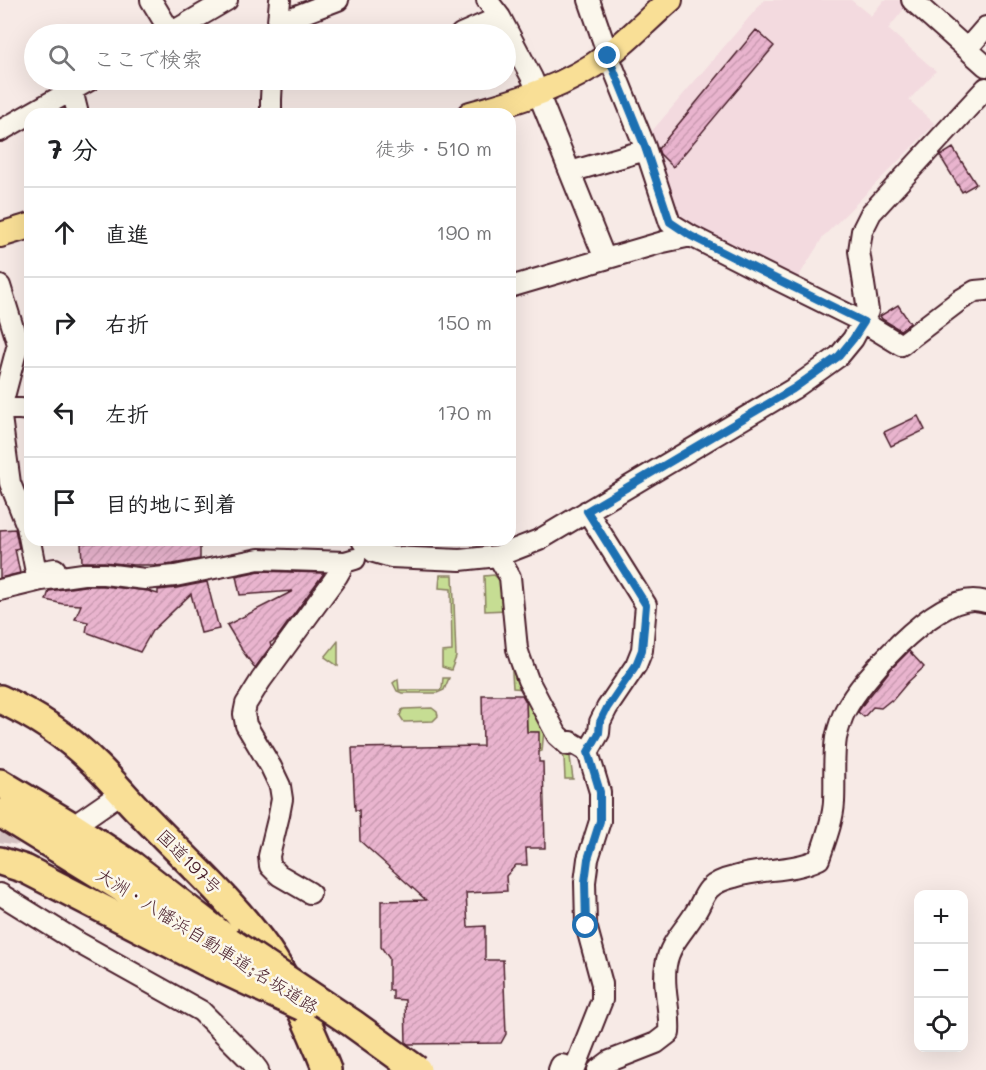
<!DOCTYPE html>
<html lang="ja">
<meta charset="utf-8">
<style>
:root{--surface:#fff;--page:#f2f2f2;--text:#202124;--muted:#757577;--line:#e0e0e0}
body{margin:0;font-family:Mali,"Klee One",sans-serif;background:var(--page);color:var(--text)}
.controls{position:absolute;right:18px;bottom:18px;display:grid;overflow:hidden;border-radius:12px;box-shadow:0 6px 24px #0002}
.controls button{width:54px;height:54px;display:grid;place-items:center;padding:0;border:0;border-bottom:2px solid var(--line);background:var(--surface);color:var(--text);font:30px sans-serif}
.stop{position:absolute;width:18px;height:18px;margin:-14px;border:4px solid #1f6fb2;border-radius:50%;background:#fff}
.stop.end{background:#1f6fb2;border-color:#fff;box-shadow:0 2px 6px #0008}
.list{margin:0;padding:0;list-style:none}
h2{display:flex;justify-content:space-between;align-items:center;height:78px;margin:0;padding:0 24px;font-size:26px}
h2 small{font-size:20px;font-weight:400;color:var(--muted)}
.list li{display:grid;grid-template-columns:39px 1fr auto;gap:18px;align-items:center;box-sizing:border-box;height:90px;padding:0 24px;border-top:2px solid var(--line)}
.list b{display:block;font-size:22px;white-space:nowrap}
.list em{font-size:20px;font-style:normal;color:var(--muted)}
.icon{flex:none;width:33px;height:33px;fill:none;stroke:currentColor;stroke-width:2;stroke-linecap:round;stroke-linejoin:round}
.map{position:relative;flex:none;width:986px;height:1070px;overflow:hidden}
.search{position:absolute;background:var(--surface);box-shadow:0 6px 24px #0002;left:24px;top:24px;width:492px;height:66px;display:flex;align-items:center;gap:15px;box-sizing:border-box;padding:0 21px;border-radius:33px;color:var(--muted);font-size:22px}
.panel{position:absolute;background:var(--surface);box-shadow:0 6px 24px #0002;left:24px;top:108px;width:492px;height:438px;border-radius:18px}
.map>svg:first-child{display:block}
.built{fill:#f3dadf}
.grass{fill:#c6dd93;stroke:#887e5f;stroke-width:1.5}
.building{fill:url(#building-hatch);stroke:#4a1f2b;stroke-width:1.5}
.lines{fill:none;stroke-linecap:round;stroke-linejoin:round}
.minor-tunnel{stroke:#d4c1c1;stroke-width:20;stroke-dasharray:20 10;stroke-linecap:butt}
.minor-casing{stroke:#4a1f2b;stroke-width:24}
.major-casing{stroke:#4a1f2b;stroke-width:28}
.highway-casing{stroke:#4a1f2b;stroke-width:32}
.minor{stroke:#fbf7ec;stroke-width:20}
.major{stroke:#f9df96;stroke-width:24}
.highway{stroke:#f9df96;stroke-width:27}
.highway-bridge-casing{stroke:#4a1f2b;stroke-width:32;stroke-linecap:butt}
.highway-bridge{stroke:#f9df96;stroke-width:27}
.route{stroke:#1f6fb2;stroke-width:8}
.labels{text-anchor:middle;stroke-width:5;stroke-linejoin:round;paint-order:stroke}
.street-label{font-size:18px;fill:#4a1f2b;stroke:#fbf7ec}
</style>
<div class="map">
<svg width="986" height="1070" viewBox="0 0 986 1070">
<defs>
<pattern id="building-hatch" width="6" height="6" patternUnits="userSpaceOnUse" patternTransform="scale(1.5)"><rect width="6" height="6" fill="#e9b4ce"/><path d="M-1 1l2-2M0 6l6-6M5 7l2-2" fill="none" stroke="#c99ab1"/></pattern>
</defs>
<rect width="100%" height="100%" fill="#f7eae6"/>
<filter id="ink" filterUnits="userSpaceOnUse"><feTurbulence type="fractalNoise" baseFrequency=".0167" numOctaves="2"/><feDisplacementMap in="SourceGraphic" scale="12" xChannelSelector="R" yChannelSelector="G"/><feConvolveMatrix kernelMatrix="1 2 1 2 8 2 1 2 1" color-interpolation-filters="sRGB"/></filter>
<g filter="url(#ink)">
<!-- built -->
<path class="built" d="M764,0H851L871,16L884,0H903L908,4L888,29L936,71L909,100L935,124L823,237L796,281L675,218L646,138Z"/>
<!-- grass -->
<path class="grass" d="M440,575H453L456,657L451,670L442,667V652L452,651L451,589L439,588Z
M494,575L505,585L507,610L485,611L484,576Z
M509,628L544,730L542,751L539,752L538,732H527L526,689L513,688Z
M338,641V666L325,657Z
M443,678H449L444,690L437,693H402L397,691L393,683L398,679L399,690H440L442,688Z
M432,708L437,712L438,716L433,721L404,722L400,716L402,710L404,709Z
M562,745L570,757L573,779H565L564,758L560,749Z"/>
<!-- building -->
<path class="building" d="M756,30L774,46L673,167L660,154L658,149Z
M953,148L976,184L962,192L940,156Z
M898,305L910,323L900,330L882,319L880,316Z
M918,416L925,430L891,446L884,432Z
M15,529L19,548L15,549L20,573L0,578V530Z
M167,540H200V559L173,564L156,566V565H133L104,562H82L81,543L110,542H167Z
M260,571L324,573L276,639L270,643L271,646L255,668L241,649V648L227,625L293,591L240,595L236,576Z
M207,582L219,629L201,633L191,594L152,631L140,652L86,632L88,622L75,619L81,605L63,604L46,600L49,591L84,586H103L148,591L158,594V590L177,588Z
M909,651L924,667L908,682L892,701L891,700L881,708L873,707L864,717L858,712L864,703L891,669Z
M482,695H522L526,702L527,732H539V762H543L545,848H526L527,865H516L506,876L507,891L466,893L468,927L485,926V960H503L506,1034L501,1043L408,1044L406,1043L405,1000L393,999V990H389V958L381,947V901L426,900L360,841L359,810H355L352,748L483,746Z"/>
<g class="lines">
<!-- minor-tunnel -->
<path class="minor-tunnel" d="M0,832L33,837"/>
<defs>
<path id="minor" d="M151,0L171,33
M487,0L500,17L532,78L605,259
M589,0L608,55L645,147L670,223L691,236L756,269L863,322L901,345L960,300L975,291L986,290
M912,0L986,66
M278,23L338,0
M277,33L280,0
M169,34L227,0
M461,34L500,17
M967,49L986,27
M72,90L78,114
M271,114V99L272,80
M0,131L90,80
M570,172L646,150
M0,286L18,344L1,408V417L10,483L27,526L36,572L55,569
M510,287L663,242L691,236
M0,407L30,410
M587,511L646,605L642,650L636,665L607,708L600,722L599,733L588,752
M362,540L365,545L374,552L391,557L460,560L498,556L539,540L793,389L839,356L853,339L868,311L859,251L862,231L871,213L986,88
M498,556L510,577L517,649L521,661L528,680L557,735L568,745L571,742L588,752L600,792V821L588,859L585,882L586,925L602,984V1000L575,1068L561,1065L559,1070
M0,590L41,580L83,574H104L145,579L175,576L259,559L345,562L355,559
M82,820L121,793
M310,893L279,875L270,866L269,856L279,815L282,799L280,786L271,767L246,725L244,714L246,704L261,680L337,576L345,562
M0,894L79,943L201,1011L251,1061L258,1070
M598,1070L610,1061L656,1043L669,1033C671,1009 662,989 666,965C669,944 685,930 695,913C700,906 703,896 709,889C715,883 725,879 734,877C761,868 792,872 819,859C825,841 833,821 834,802C835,781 833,758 836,738C838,730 841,719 845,711C862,678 932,600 973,600C977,600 982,601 986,602"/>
<path id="major" d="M470,114C518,101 568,86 608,55C630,39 649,18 670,0
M0,235L30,226"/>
<path id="highway" d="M0,699C35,715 67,736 94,763C111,779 125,797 141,813C184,858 232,900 268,951C293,988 311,1029 327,1070
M0,783L67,823L133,866L229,941
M0,813L193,932
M0,861L25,869L206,962"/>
</defs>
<!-- minor casing -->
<use href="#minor" class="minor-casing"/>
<!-- major casing -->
<use href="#major" class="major-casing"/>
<!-- highway casing -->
<use href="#highway" class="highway-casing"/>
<!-- minor -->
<use href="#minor" class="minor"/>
<!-- major -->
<use href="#major" class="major"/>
<!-- highway -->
<use href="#highway" class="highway"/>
<defs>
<path id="highway-bridge" d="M229,941L352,1023L417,1070
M206,962L303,1007"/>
</defs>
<!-- highway-bridge casing -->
<use href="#highway-bridge" class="highway-bridge-casing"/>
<!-- highway-bridge -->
<use href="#highway-bridge" class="highway-bridge"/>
</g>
</g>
<g class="lines" filter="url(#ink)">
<!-- route -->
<path class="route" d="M586,926L585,882L588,859L600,821V792L588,752L599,733L600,722L607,708L636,665L642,650L646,605L587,511L793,389L839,356L853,339L864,322L756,269L691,236L670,222L645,147L608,56"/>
</g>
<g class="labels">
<!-- street labels -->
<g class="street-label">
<text transform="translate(189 862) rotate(45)" y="6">国道197号</text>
<text transform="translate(207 941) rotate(32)" y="6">大洲・八幡浜自動車道;名坂道路</text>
</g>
</g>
</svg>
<div class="controls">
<button>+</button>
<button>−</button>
<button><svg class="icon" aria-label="locate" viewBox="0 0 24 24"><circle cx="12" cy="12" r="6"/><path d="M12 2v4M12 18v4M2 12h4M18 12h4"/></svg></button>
</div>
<div class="stop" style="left:586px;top:926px"></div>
<div class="stop end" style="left:608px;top:56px"></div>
<div class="search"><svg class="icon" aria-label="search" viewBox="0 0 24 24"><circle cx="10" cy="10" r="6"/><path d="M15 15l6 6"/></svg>ここで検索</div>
<section class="panel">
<h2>7 分<small>徒歩 · 510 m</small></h2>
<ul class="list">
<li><svg class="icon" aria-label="ahead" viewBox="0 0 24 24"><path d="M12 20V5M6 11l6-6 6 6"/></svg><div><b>直進</b></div><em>190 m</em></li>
<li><svg class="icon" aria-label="right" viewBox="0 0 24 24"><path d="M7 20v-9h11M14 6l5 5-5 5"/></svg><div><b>右折</b></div><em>150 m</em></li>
<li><svg class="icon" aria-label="left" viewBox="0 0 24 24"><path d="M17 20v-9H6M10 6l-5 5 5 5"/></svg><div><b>左折</b></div><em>170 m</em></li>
<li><svg class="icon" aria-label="arrive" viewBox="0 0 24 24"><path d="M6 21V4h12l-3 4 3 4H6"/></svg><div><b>目的地に到着</b></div></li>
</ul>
</section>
</div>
